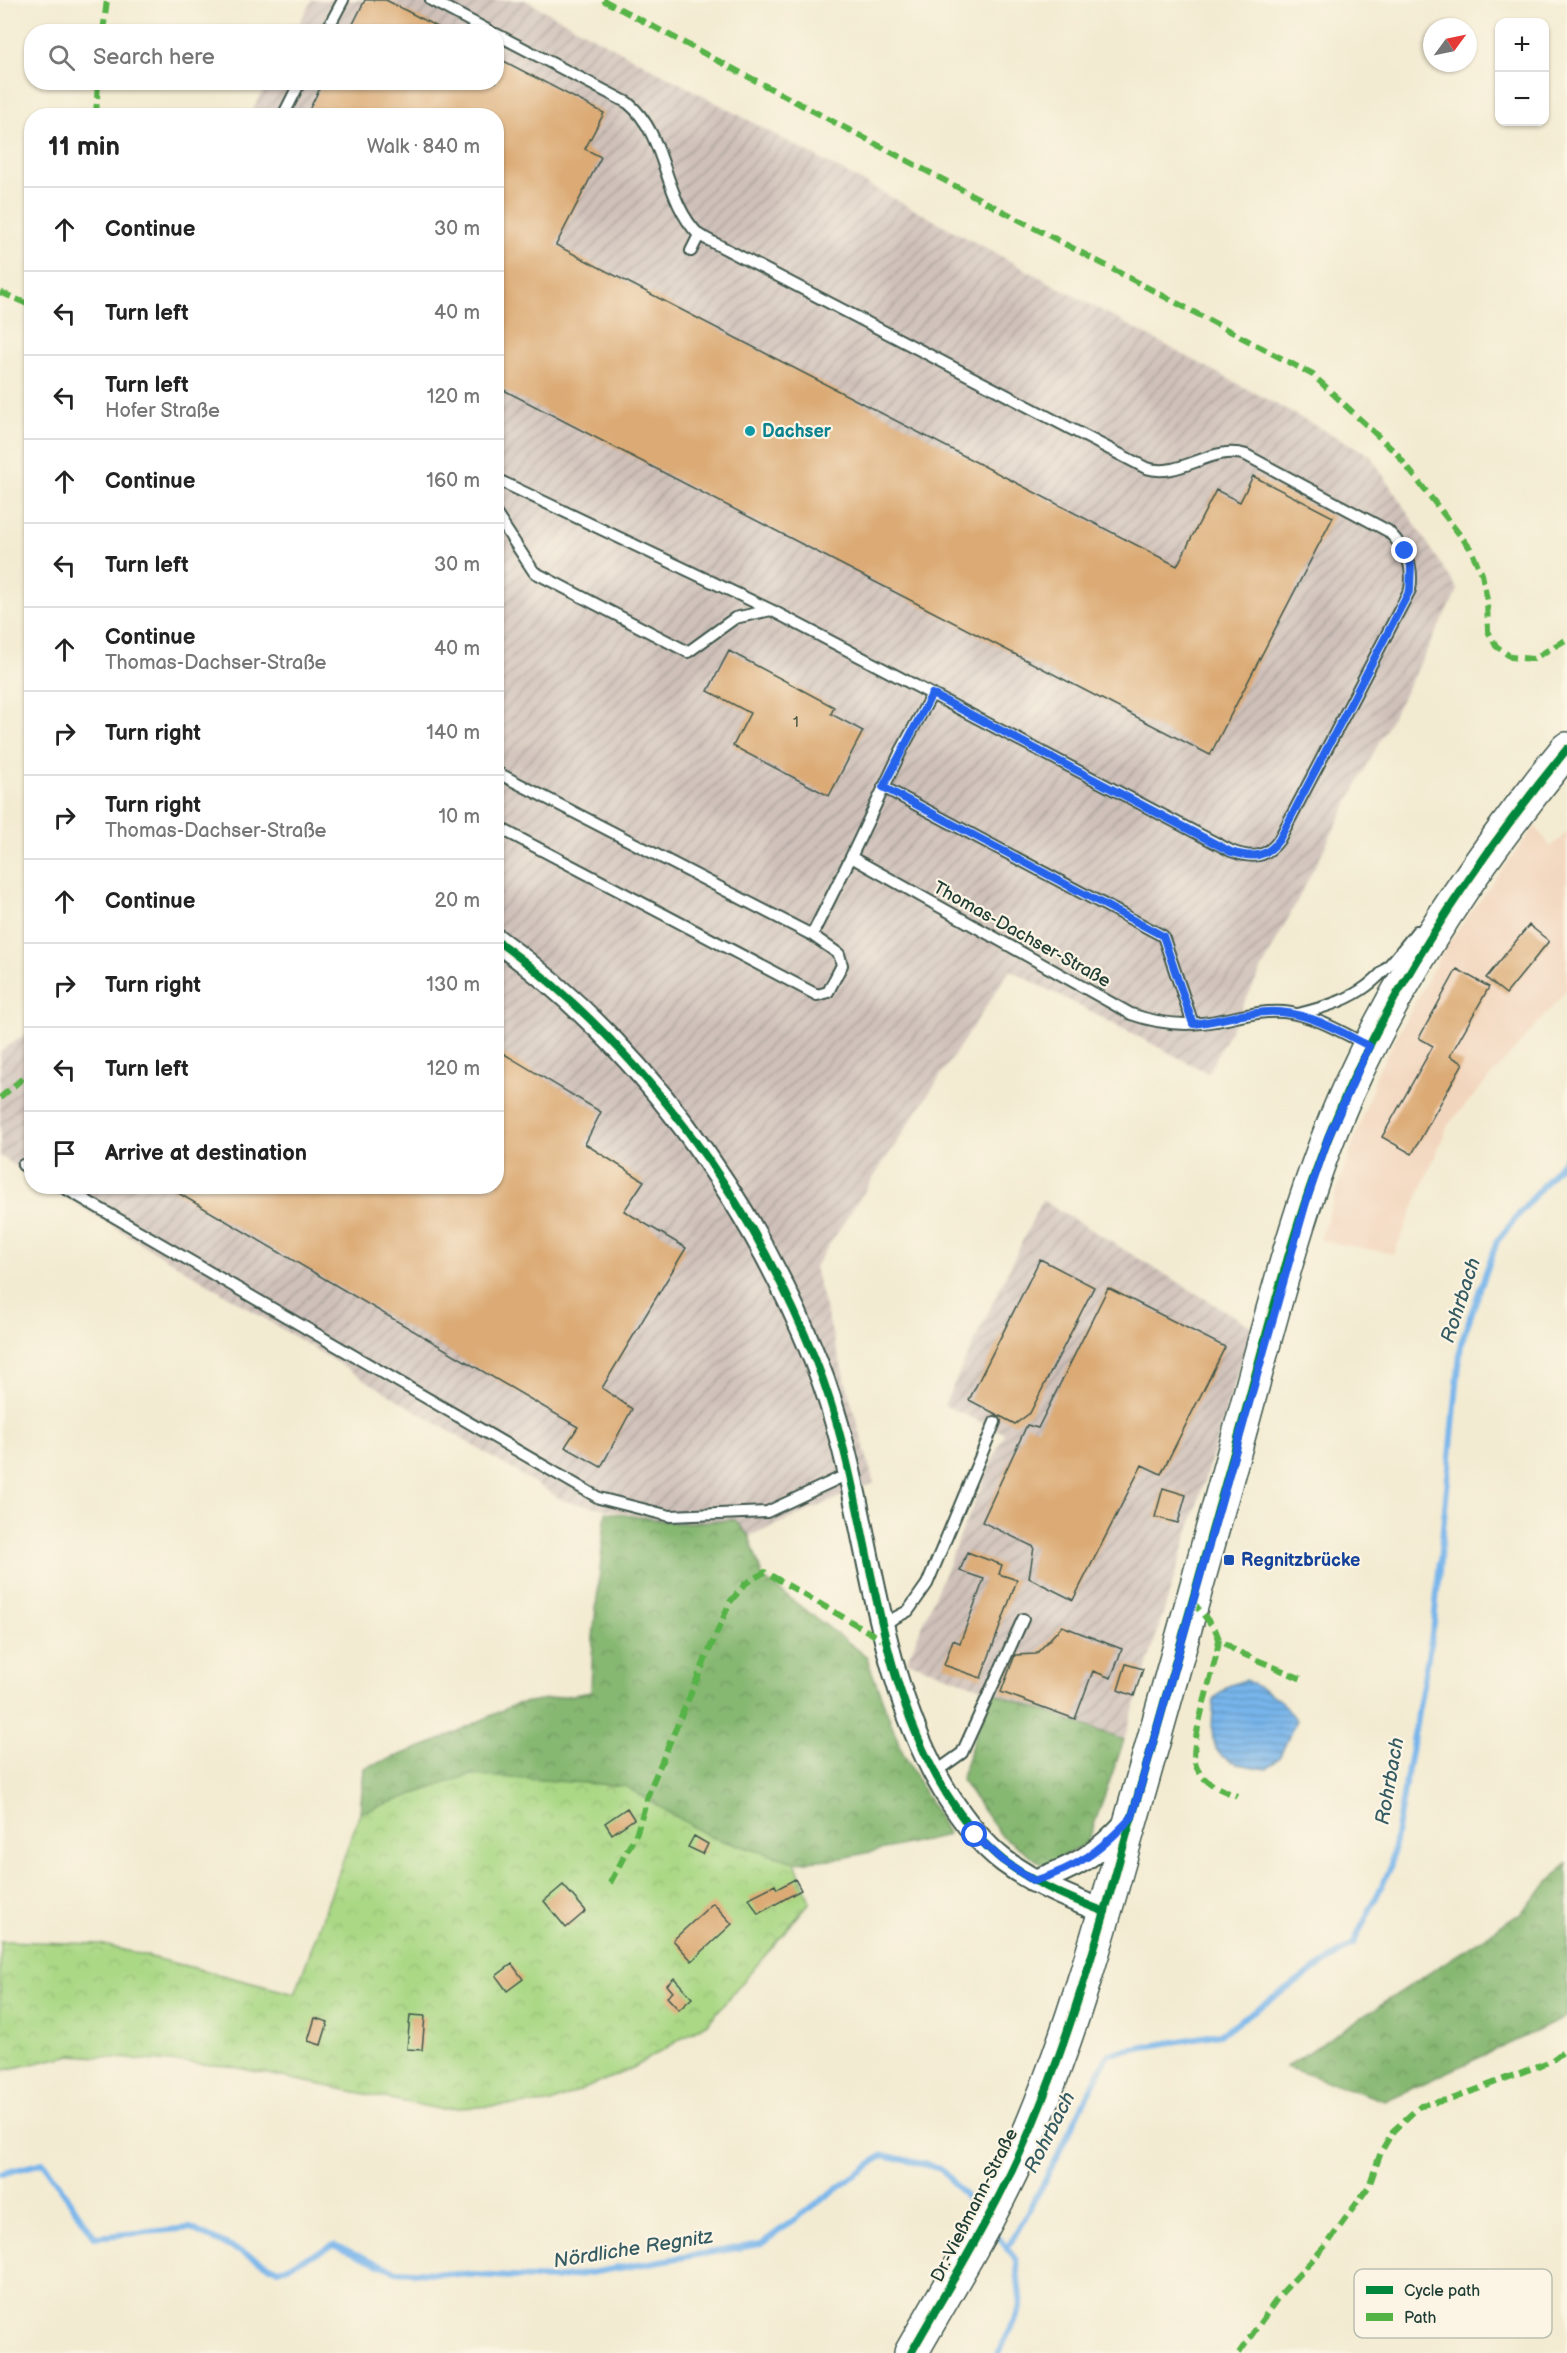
<!DOCTYPE html>
<meta charset="utf-8">
<style>
:root{--surface:#fff;--page:#f6f6f6;--text:#222;--muted:#767676;--line:#e0e0e0}
body{margin:0;font-family:"Balsamiq Sans",sans-serif;background:var(--page);color:var(--text)}
.controls{position:absolute;right:18px;top:18px;display:grid;overflow:hidden;border-radius:12px;box-shadow:0 2px 4px #0004}
.controls button{width:54px;height:54px;display:grid;place-items:center;padding:0;border:0;border-bottom:2px solid var(--line);background:var(--surface);color:var(--text);font:30px sans-serif}
.compass{position:absolute;left:1423px;top:18px;width:54px;height:54px;border-radius:50%;background:var(--surface);box-shadow:0 2px 4px #0004;rotate:57deg}
.stop{position:absolute;width:18px;height:18px;margin:-14px;border:4px solid #2563eb;border-radius:50%;background:#fff}
.stop.end{background:#2563eb;border-color:#fff;box-shadow:0 2px 6px #0008}
.list{margin:0;padding:0;list-style:none}
h2{display:flex;justify-content:space-between;align-items:center;height:78px;margin:0;padding:0 24px;font-size:26px}
h2 small{font-size:20px;font-weight:400;color:var(--muted)}
.list li{display:grid;grid-template-columns:39px 1fr auto;gap:18px;align-items:center;box-sizing:border-box;height:84px;padding:0 24px;border-top:2px solid var(--line)}
.list b{display:block;font-size:22px;white-space:nowrap}
.list p{margin:0;font-size:20px;white-space:nowrap;color:var(--muted)}
.list em{font-size:20px;font-style:normal;color:var(--muted)}
.icon{flex:none;width:33px;height:33px;fill:none;stroke:currentColor;stroke-width:2;stroke-linecap:round;stroke-linejoin:round}
.map{position:relative;flex:none;width:1567px;height:2353px;overflow:hidden}
.search{position:absolute;background:var(--surface);box-shadow:0 2px 4px #0004;left:24px;top:24px;width:480px;height:66px;display:flex;align-items:center;gap:15px;box-sizing:border-box;padding:0 21px;border-radius:24px;color:var(--muted);font-size:22px}
.panel{position:absolute;background:var(--surface);box-shadow:0 2px 4px #0004;left:24px;top:108px;width:480px;height:1086px;border-radius:24px}
.map>svg:first-child{display:block}
.built{fill:#f2d5bd}
.industrial{fill:url(#industrial-furrows)}
.forest{fill:url(#forest-crowns);stroke:#537a53;stroke-width:1.5}
.park{fill:url(#park-crowns);stroke:#648a5c;stroke-width:1.5}
.water{fill:url(#water-rules);stroke:#4c7990;stroke-width:1.5}
.lines{fill:none;stroke-linecap:round;stroke-linejoin:round}
.stream{stroke:#78b5eb;stroke-width:6}
.building{fill:#dbaa74}
.lane-casing{stroke:#3f574c;stroke-width:14}
.street-casing{stroke:#3f574c;stroke-width:26}
.primary-casing{stroke:#3f574c;stroke-width:36}
.lane{stroke:#fff;stroke-width:10}
.street{stroke:#fff;stroke-width:22}
.primary{stroke:#fff;stroke-width:33}
.quiet{stroke:#55b346;stroke-width:6;stroke-dasharray:12 6;stroke-linecap:butt}
.cycleway-casing{stroke:#fcf5e5;stroke-width:11}
.cycleway{stroke:#00873e;stroke-width:8}
.route{stroke:#2563eb;stroke-width:8}
.culture-dot{fill:#0f9aa8;stroke:#fcf5e5;stroke-width:2}
.transit-dot{fill:#1a4fb4;stroke:#fcf5e5;stroke-width:2}
.labels{text-anchor:middle;stroke-width:4.5;stroke-linejoin:round;paint-order:stroke}
.number-label{font-size:15px;fill:#4e5844}
.culture-label{font-size:18px;font-weight:bold;fill:#0d838f;stroke:#fcf5e5;text-anchor:start}
.street-label{font-size:18px;fill:#1f3d34;stroke:#fcf5e5}
.transit-label{font-size:18px;font-weight:bold;fill:#164399;stroke:#fcf5e5;text-anchor:start}
.water-label{font-size:20px;font-style:italic;fill:#355b62;stroke:#fcf5e5}
.key{fill:#fcf5e5;stroke:#babeb0;stroke-width:1.5}
.key-label{font-size:16px;fill:#1f3d34}
</style>
<div class="map">
<svg width="1567" height="2353" viewBox="0 0 1567 2353">
<defs>
<pattern id="industrial-furrows" width="10" height="10" patternUnits="userSpaceOnUse" patternTransform="scale(1.5)"><rect width="10" height="10" fill="#cfc1ba"/><path d="M-1 1l2-2M0 10L10 0M9 11l2-2" fill="none" stroke="#a79e98"/></pattern>
<pattern id="forest-crowns" width="20" height="18" patternUnits="userSpaceOnUse" patternTransform="scale(1.5)"><rect width="20" height="18" fill="#87b872"/><path d="M2 6a3 3 0 1 1 6 0M12 15a3 3 0 1 1 6 0" fill="none" stroke="#6e975e"/></pattern>
<pattern id="park-crowns" width="20" height="18" patternUnits="userSpaceOnUse" patternTransform="scale(1.5)"><rect width="20" height="18" fill="#aad885"/><path d="M2 6a3 3 0 1 1 6 0M12 15a3 3 0 1 1 6 0" fill="none" stroke="#92ba73"/></pattern>
<pattern id="water-rules" width="6" height="5" patternUnits="userSpaceOnUse" patternTransform="scale(1.5)"><rect width="6" height="5" fill="#78b5eb"/><path d="M0 2.5h6" fill="none" stroke="#6294bf"/></pattern>
</defs>
<rect width="100%" height="100%" fill="#fcf5e5"/>
<filter id="ink" filterUnits="userSpaceOnUse"><feTurbulence type="fractalNoise" baseFrequency=".0167" numOctaves="2"/><feDisplacementMap in="SourceGraphic" scale="12" xChannelSelector="R" yChannelSelector="G"/><feConvolveMatrix kernelMatrix="1 2 1 2 8 2 1 2 1" color-interpolation-filters="sRGB"/></filter>
<filter id="wash" filterUnits="userSpaceOnUse"><feTurbulence type="fractalNoise" baseFrequency=".008" numOctaves="4" result="noise"/><feDisplacementMap in="SourceGraphic" scale="24" xChannelSelector="R" yChannelSelector="G"/><feGaussianBlur stdDeviation="1.35" result="paint"/><feColorMatrix in="noise" values="0 0 0 0 0 0 0 0 0 0 0 0 0 0 0 0 0 1.4 0 .05"/><feComposite in="paint" operator="in"/></filter>
<g filter="url(#wash)">
<rect width="100%" height="100%" fill="#f3ebd1"/>
<!-- built -->
<path class="built" d="M1535,826L1551,847L1567,832V990L1448,1125L1394,1254L1320,1240L1378,1071L1445,947Z"/>
<!-- industrial -->
<path class="industrial" d="M312,0H525L1370,455L1458,590L1208,1073L1010,970L814,1268L874,1483L749,1536L734,1520L678,1523L564,1501L49,1187L496,1186V116L250,115L267,83L496,82V32L295,31Z
M31,1030V1176L0,1156V1052Z
M1042,1200L1252,1327L1124,1740L907,1661L1004,1433L944,1405Z"/>
<!-- forest -->
<path class="forest" d="M606,1512L678,1523L735,1520L749,1536L763,1578L866,1656L901,1749L948,1835L843,1858L795,1862L710,1837L625,1786L469,1775L360,1813L364,1768L435,1742L516,1704L591,1692L593,1638Z
M989,1691L1124,1740L1088,1842L1045,1866L1001,1835L961,1780Z
M1567,1863V2017L1385,2101L1286,2067L1521,1913Z"/>
<!-- park -->
<path class="park" d="M469,1775L625,1786L710,1837L795,1862L810,1902L709,2022L633,2068L551,2103L439,2109L229,2066L72,2055L0,2071V1941L100,1944L295,1994L360,1813Z"/>
<!-- water -->
<path class="water" d="M1245,1680C1266,1691 1284,1699 1296,1720L1280,1756L1267,1769C1211,1761 1209,1753 1214,1699L1228,1686Z"/>
<g class="lines">
<!-- stream -->
<path class="stream" d="M0,2174L43,2163L95,2237L190,2228L279,2270L334,2245L396,2271L554,2279L761,2244L883,2155L940,2168L978,2211
M992,2229L1016,2260L1021,2306L999,2353
M1007,2249L1042,2186L1109,2053L1220,2034L1353,1944L1390,1869L1434,1623L1461,1343L1497,1241L1567,1156"/>
</g>
<g id="blocks">
<!-- building -->
<path class="building" d="M365,0H386L447,32H349Z
M496,57L604,113L585,149L601,157L556,245L1177,566L1216,490L1240,502L1253,476L1333,517L1210,755L496,386V116H306L323,82H496Z
M729,651L834,707L831,714L863,731L829,796L733,746L750,713L708,691Z
M1529,925L1549,941L1506,994L1486,978Z
M1457,969L1489,987L1450,1056L1463,1063L1412,1154L1382,1137L1433,1046L1419,1038Z
M496,1007L504,1012L496,1024Z
M496,1049L601,1112L585,1144L644,1181L624,1211L686,1248L602,1388L632,1409L601,1467L565,1447L578,1427L166,1186H496Z
M1040,1259L1094,1287L1030,1413L1015,1424L969,1400Z
M1108,1288L1225,1347L1161,1474L1142,1465L1073,1600L1029,1578L1034,1547L982,1522L1027,1425L1038,1428Z
M1163,1488L1186,1495L1178,1523L1155,1517Z
M967,1552L1002,1565L999,1574L1017,1580L981,1678L944,1665L953,1640L960,1643L984,1579L960,1571Z
M1062,1626L1122,1649L1111,1678L1093,1671L1075,1719L1001,1692L1015,1655L1036,1654Z
M1126,1664L1143,1669L1134,1696L1118,1690Z
M627,1808L634,1819L612,1834L605,1823Z
M694,1836L708,1844L703,1854L688,1847Z
M795,1879L801,1890L758,1914L749,1898L775,1885L777,1889Z
M563,1885L586,1911L566,1928L544,1901Z
M713,1903L732,1924L692,1961L673,1940Z
M512,1964L523,1979L507,1991L496,1976Z
M674,1978L692,1998L679,2010L667,1997L673,1992L667,1985Z
M410,2015L425,2016L422,2050L407,2049Z
M315,2018L328,2022L321,2045L308,2041Z"/>
</g>
</g>
<g filter="url(#ink)">
<use href="#blocks" fill-opacity="0" stroke="#3f574c" stroke-width="1.5"/>
<g class="lines">
<defs>
<path id="lane" d="M431,0L491,32
M326,32L343,0
M496,34L628,103C668,136 662,198 699,235L1146,468C1181,479 1211,444 1246,455L1388,531C1406,549 1414,565 1410,590L1279,840C1266,858 1252,859 1231,851L771,610L496,479
M283,116L300,82
M691,251L699,235
M496,514L534,572L688,652L735,618L771,610
M932,694L901,751L851,857L1131,1014C1159,1024 1186,1027 1216,1021C1239,1017 1261,1010 1284,1012C1313,1015 1340,1031 1365,1044
M496,772L812,935L851,857
M883,787L1163,936L1193,1024
M496,826L817,995L828,992L842,965L839,954L812,935
M1298,1014C1364,998 1376,983 1417,931
M23,1165L32,1169
M61,1186L599,1498L670,1516L767,1512L848,1474
M881,1625L908,1611L927,1584L995,1422
M934,1773L962,1753L1023,1619"/>
<path id="street" d="M496,940C641,1045 748,1194 815,1359C872,1500 866,1660 946,1793C962,1818 980,1843 1004,1861C1035,1884 1069,1898 1105,1912
M1034,1881C1075,1868 1098,1854 1127,1822"/>
<path id="primary" d="M911,2353C953,2279 998,2207 1031,2128C1070,2035 1099,1934 1126,1837C1163,1710 1197,1583 1233,1456C1268,1333 1296,1205 1349,1088C1405,965 1482,853 1567,749"/>
</defs>
<!-- lane casing -->
<use href="#lane" class="lane-casing"/>
<!-- street casing -->
<use href="#street" class="street-casing"/>
<!-- primary casing -->
<use href="#primary" class="primary-casing"/>
<!-- lane -->
<use href="#lane" class="lane"/>
<!-- street -->
<use href="#street" class="street"/>
<!-- primary -->
<use href="#primary" class="primary"/>
<!-- quiet -->
<path class="quiet" d="M603,0L1313,375L1397,454L1470,548L1482,574L1487,600L1488,631L1496,646L1511,657L1533,659L1567,639
M103,32L107,0
M96,116L98,82
M0,292L32,306
M0,1098L32,1070
M1192,1601L1215,1629L1219,1639L1236,1651L1302,1679
M1219,1639C1216,1668 1189,1742 1195,1763C1200,1782 1221,1790 1237,1796
M610,1883L637,1832L650,1789L730,1602L746,1583L765,1572L886,1642
M1239,2353L1279,2296L1328,2243L1369,2186L1381,2152L1393,2131L1421,2105L1452,2099L1551,2061L1567,2049"/>
<defs>
<path id="cycleway" d="M496,940C641,1045 748,1194 815,1359C872,1500 866,1660 946,1793C962,1818 980,1843 1004,1861C1035,1884 1069,1898 1105,1912
M911,2353C953,2279 998,2207 1031,2128C1070,2035 1099,1934 1126,1837C1163,1710 1197,1583 1233,1456C1268,1333 1296,1205 1349,1088C1405,965 1482,853 1567,749"/>
</defs>
<!-- cycleway casing -->
<use href="#cycleway" class="cycleway-casing"/>
<!-- cycleway -->
<use href="#cycleway" class="cycleway"/>
</g>
</g>
<g class="lines" filter="url(#ink)">
<!-- route -->
<path class="route" d="M975,1835L1002,1860L1034,1881C1079,1867 1100,1851 1132,1817L1306,1202L1328,1138L1369,1046C1337,1030 1305,1010 1267,1012C1242,1013 1218,1021 1193,1024L1163,936L883,787L932,694L1231,852C1252,858 1266,858 1279,840L1410,590L1411,565L1405,551"/>
</g>
<!-- markers -->
<circle class="culture-dot" cx="750" cy="431" r="6"/>
<rect class="transit-dot" x="1223" y="1554" width="12" height="12" rx="3"/>
<g class="labels">
<!-- number labels -->
<g class="number-label">
<text x="796" y="727">1</text>
</g>
<!-- culture labels -->
<g class="culture-label">
<text x="762" y="437">Dachser</text>
</g>
<!-- street labels -->
<g class="street-label">
<text transform="translate(1022 934) rotate(29)" y="6">Thomas-Dachser-Straße</text>
<text transform="translate(974 2205) rotate(-63)" y="6">Dr.-Vießmann-Straße</text>
</g>
<!-- transit labels -->
<g class="transit-label">
<text x="1241" y="1566">Regnitzbrücke</text>
</g>
<!-- water labels -->
<g class="water-label">
<text transform="translate(1460 1300) rotate(-72)" y="7">Rohrbach</text>
<text transform="translate(1389 1781) rotate(-80)" y="7">Rohrbach</text>
<text transform="translate(1049 2132) rotate(-63)" y="7">Rohrbach</text>
<text transform="translate(633 2248) rotate(-9)" y="7">Nördliche Regnitz</text>
</g>
</g>
<!-- legend -->
<rect x="1354" y="2269" width="198" height="69" rx="9" class="key"/>
<rect x="1366" y="2286" width="27" height="8" fill="#00873e"/>
<rect x="1366" y="2313" width="27" height="8" fill="#55b346"/>
<g class="key-label">
<text x="1404" y="2296">Cycle path</text>
<text x="1404" y="2323">Path</text>
</g>
</svg>
<div class="controls">
<button>+</button>
<button>−</button>
</div>
<svg class="compass" viewBox="-18 -18 36 36"><path d="M0-13l5 13h-10z" fill="#e53935"/><path d="M0 13l5-13h-10z" fill="#767676"/></svg>
<div class="stop" style="left:975px;top:1835px"></div>
<div class="stop end" style="left:1405px;top:551px"></div>
<div class="search"><svg class="icon" aria-label="search" viewBox="0 0 24 24"><circle cx="10" cy="10" r="6"/><path d="M15 15l6 6"/></svg>Search here</div>
<section class="panel">
<h2>11 min<small>Walk · 840 m</small></h2>
<ul class="list">
<li><svg class="icon" aria-label="ahead" viewBox="0 0 24 24"><path d="M12 20V5M6 11l6-6 6 6"/></svg><div><b>Continue</b></div><em>30 m</em></li>
<li><svg class="icon" aria-label="left" viewBox="0 0 24 24"><path d="M17 20v-9H6M10 6l-5 5 5 5"/></svg><div><b>Turn left</b></div><em>40 m</em></li>
<li><svg class="icon" aria-label="left" viewBox="0 0 24 24"><path d="M17 20v-9H6M10 6l-5 5 5 5"/></svg><div><b>Turn left</b><p>Hofer Straße</p></div><em>120 m</em></li>
<li><svg class="icon" aria-label="ahead" viewBox="0 0 24 24"><path d="M12 20V5M6 11l6-6 6 6"/></svg><div><b>Continue</b></div><em>160 m</em></li>
<li><svg class="icon" aria-label="left" viewBox="0 0 24 24"><path d="M17 20v-9H6M10 6l-5 5 5 5"/></svg><div><b>Turn left</b></div><em>30 m</em></li>
<li><svg class="icon" aria-label="ahead" viewBox="0 0 24 24"><path d="M12 20V5M6 11l6-6 6 6"/></svg><div><b>Continue</b><p>Thomas-Dachser-Straße</p></div><em>40 m</em></li>
<li><svg class="icon" aria-label="right" viewBox="0 0 24 24"><path d="M7 20v-9h11M14 6l5 5-5 5"/></svg><div><b>Turn right</b></div><em>140 m</em></li>
<li><svg class="icon" aria-label="right" viewBox="0 0 24 24"><path d="M7 20v-9h11M14 6l5 5-5 5"/></svg><div><b>Turn right</b><p>Thomas-Dachser-Straße</p></div><em>10 m</em></li>
<li><svg class="icon" aria-label="ahead" viewBox="0 0 24 24"><path d="M12 20V5M6 11l6-6 6 6"/></svg><div><b>Continue</b></div><em>20 m</em></li>
<li><svg class="icon" aria-label="right" viewBox="0 0 24 24"><path d="M7 20v-9h11M14 6l5 5-5 5"/></svg><div><b>Turn right</b></div><em>130 m</em></li>
<li><svg class="icon" aria-label="left" viewBox="0 0 24 24"><path d="M17 20v-9H6M10 6l-5 5 5 5"/></svg><div><b>Turn left</b></div><em>120 m</em></li>
<li><svg class="icon" aria-label="arrive" viewBox="0 0 24 24"><path d="M6 21V4h12l-3 4 3 4H6"/></svg><div><b>Arrive at destination</b></div></li>
</ul>
</section>
</div>
